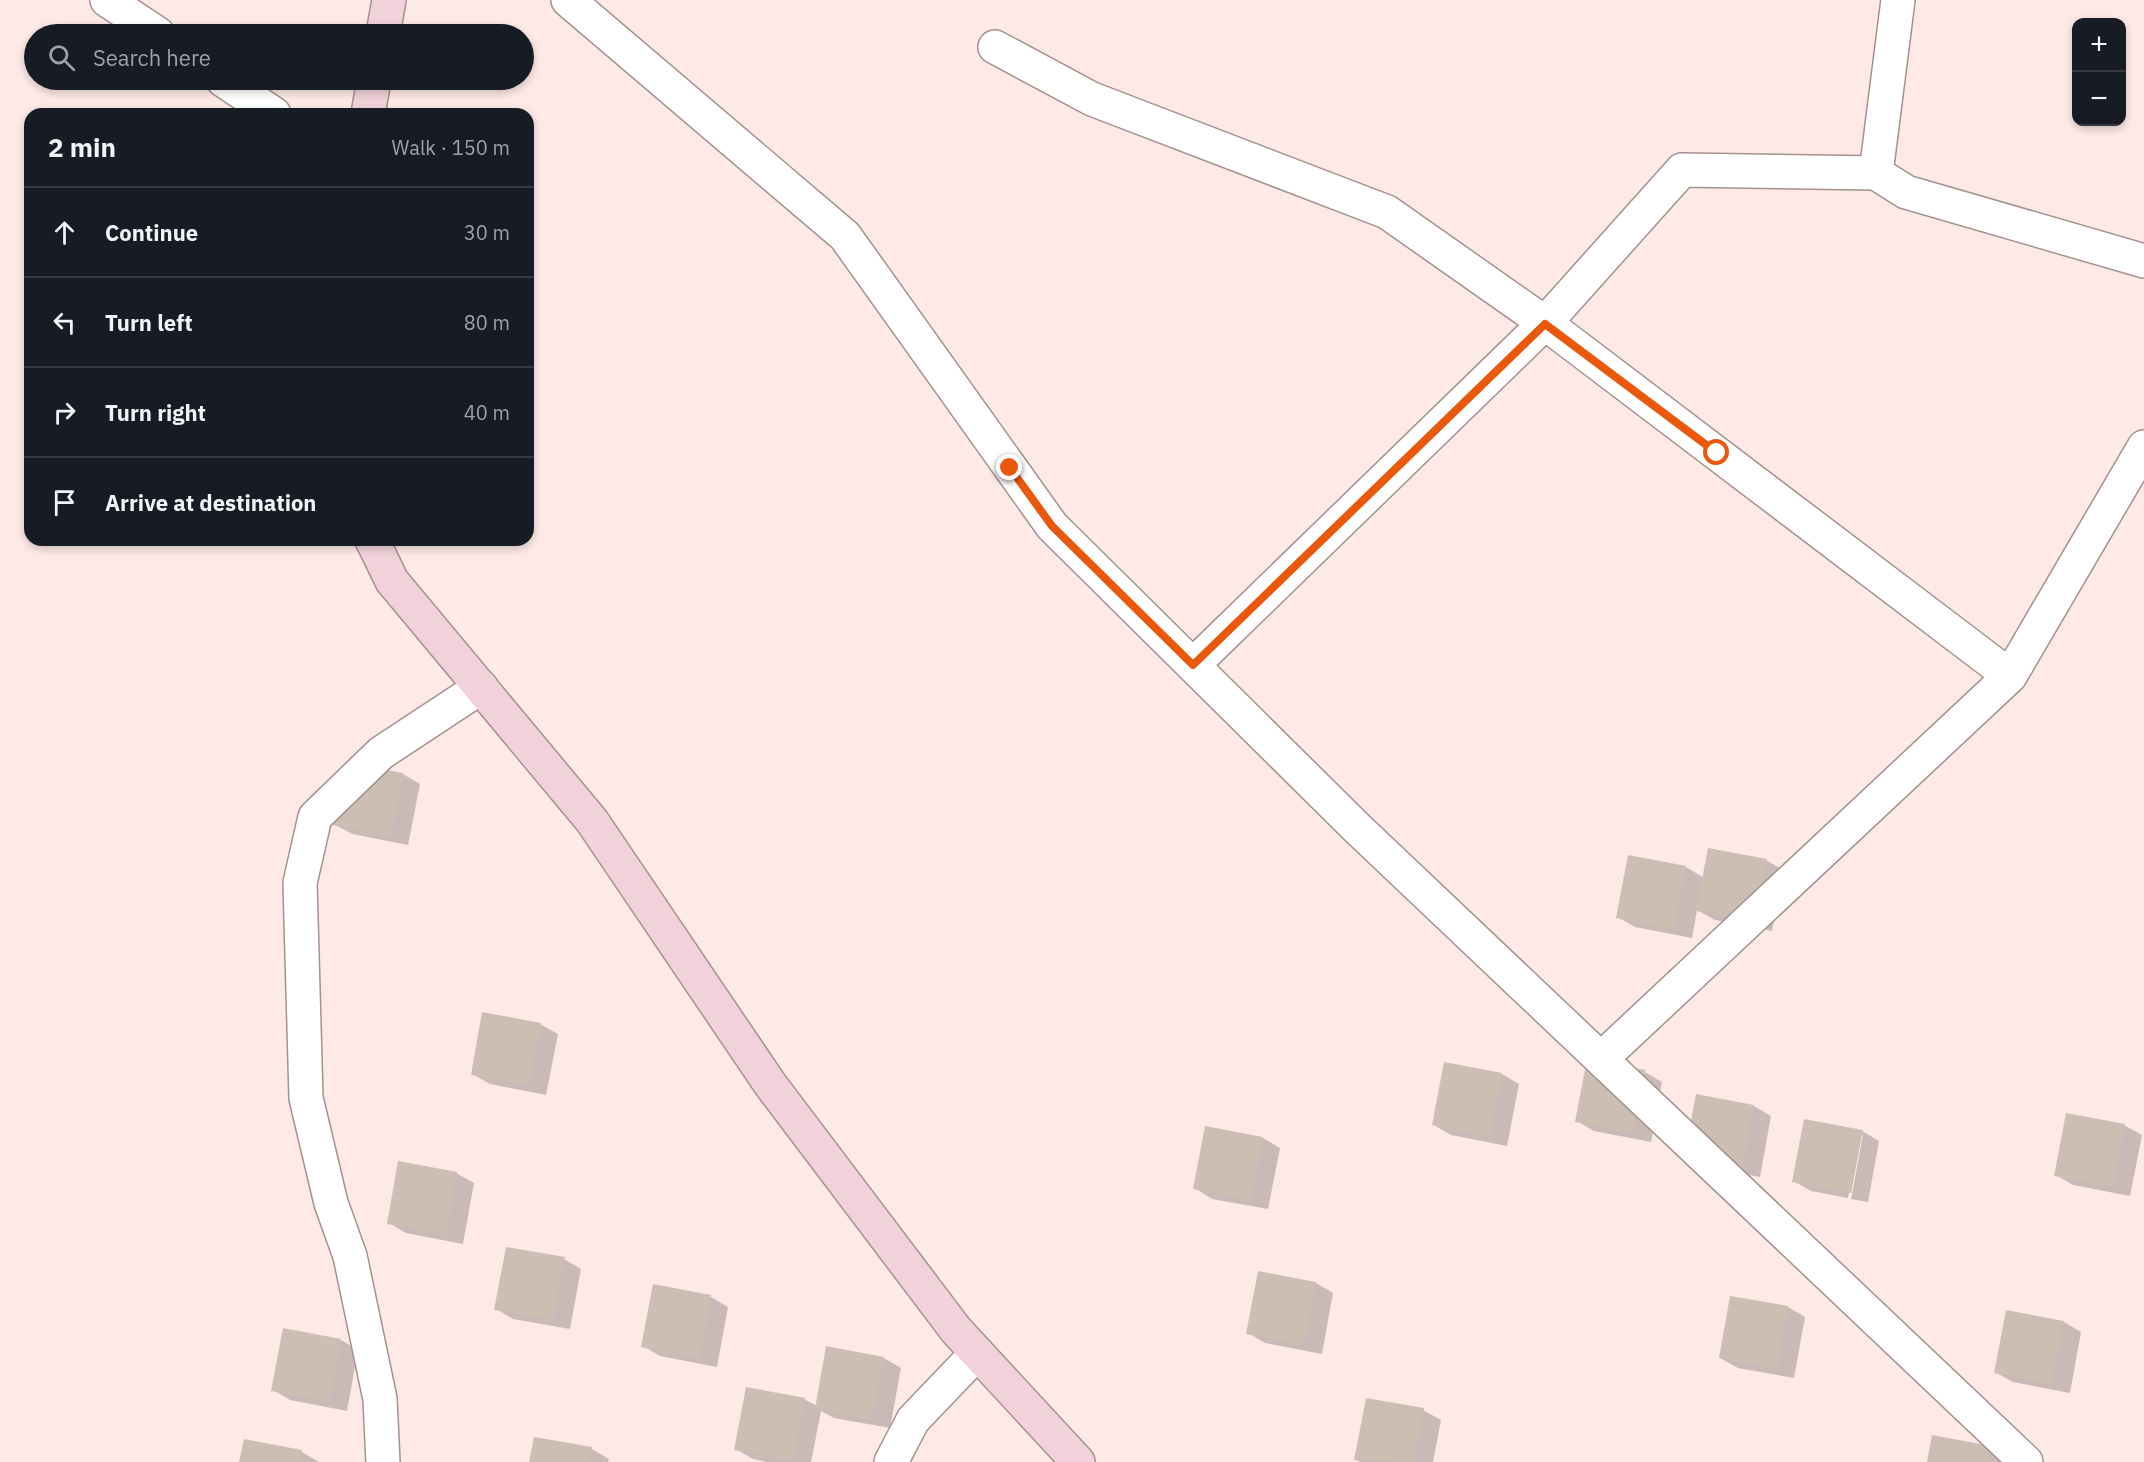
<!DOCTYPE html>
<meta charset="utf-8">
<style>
:root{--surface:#171b24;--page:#20242c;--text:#f1f3f6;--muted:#9ea1a6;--line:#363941}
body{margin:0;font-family:"IBM Plex Sans",sans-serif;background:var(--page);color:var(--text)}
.controls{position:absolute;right:18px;top:18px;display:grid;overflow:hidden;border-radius:12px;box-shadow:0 3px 9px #0003}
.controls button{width:54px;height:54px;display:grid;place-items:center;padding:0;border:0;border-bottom:2px solid var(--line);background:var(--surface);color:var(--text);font:30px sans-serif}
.stop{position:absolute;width:18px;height:18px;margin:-14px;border:4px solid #ea580c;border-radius:50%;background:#fff}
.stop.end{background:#ea580c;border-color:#fff;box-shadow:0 2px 6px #0008}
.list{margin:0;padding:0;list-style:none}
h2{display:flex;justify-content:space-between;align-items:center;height:78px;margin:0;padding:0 24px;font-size:26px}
h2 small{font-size:20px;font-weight:400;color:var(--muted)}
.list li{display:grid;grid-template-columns:39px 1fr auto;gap:18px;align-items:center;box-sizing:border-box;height:90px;padding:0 24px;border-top:2px solid var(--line)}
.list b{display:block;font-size:22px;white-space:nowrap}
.list em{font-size:20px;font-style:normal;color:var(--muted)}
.icon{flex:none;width:33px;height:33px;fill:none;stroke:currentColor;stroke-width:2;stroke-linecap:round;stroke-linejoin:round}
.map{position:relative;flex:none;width:2144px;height:1462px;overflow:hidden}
.search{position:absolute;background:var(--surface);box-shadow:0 3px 9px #0003;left:24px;top:24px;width:510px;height:66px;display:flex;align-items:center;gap:15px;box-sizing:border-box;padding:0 21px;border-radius:33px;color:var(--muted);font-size:22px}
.panel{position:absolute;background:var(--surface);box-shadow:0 3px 9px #0003;left:24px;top:108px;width:510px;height:438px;border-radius:18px}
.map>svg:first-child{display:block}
.shadow{fill:#0003}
.building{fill:#ccbeb3}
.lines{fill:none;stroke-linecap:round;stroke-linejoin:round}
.street-casing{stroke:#a4928f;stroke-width:36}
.secondary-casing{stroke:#a4928f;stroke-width:36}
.street{stroke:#fff;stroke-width:33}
.secondary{stroke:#f1d2db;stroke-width:33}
.route{stroke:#ea580c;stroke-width:8}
</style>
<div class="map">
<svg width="2144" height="1462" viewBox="0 0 2144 1462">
<rect width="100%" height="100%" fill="#fde9e5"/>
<!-- shadow -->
<path class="shadow" d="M403,774L420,784L408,845L352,834L334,824Z
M1766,860L1783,870L1772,931L1715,920L1697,910L1692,938L1635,927L1618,917L1686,867L1704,878Z
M540,1024L558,1034L546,1095L490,1084L472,1074Z
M1645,1072L1662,1082L1651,1142L1594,1131L1577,1121Z
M1502,1074L1519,1084L1507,1146L1451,1135L1434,1125Z
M1697,1095L1754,1106L1771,1116L1760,1177L1703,1166Z
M2124,1125L2142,1135L2130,1196L2073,1185L2056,1175Z
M1862,1131L1879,1141L1868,1202L1851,1199L1863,1135H1860L1848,1198L1811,1191L1794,1181Z
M1263,1138L1280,1148L1268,1209L1212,1199L1195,1188Z
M456,1173L474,1183L463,1244L406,1233L389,1223Z
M564,1259L581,1269L570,1329L513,1319L496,1309Z
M1259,1273L1316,1283L1333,1293L1322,1354L1265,1343L1248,1333Z
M654,1286L711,1297L728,1307L717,1367L660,1356L643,1346Z
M1788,1307L1805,1317L1794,1378L1738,1368L1720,1358Z
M2064,1322L2081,1332L2070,1393L2013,1382L1995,1372Z
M284,1329L341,1340L358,1350L347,1411L290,1400L273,1390Z
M884,1358L901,1368L890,1428L834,1418L821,1411L811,1462H767L753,1459L736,1449L804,1399L817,1406Z
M1423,1410L1441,1420L1433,1462H1360L1356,1460Z
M535,1439L592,1449L609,1459L608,1462H530Z
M1990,1447L2007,1462H1929Z
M302,1452L319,1462H241Z"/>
<!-- building -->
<path class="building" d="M345,762L403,773L391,836L333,825Z
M1708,848L1767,859L1755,922L1696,911Z
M1628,855L1686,866L1674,929L1616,918Z
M482,1012L541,1023L529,1086L471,1075Z
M1587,1059L1645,1070L1633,1133L1575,1122Z
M1444,1062L1502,1073L1490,1137L1432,1125Z
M1696,1094L1754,1105L1742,1168L1684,1157Z
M2066,1113L2125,1124L2113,1187L2054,1176Z
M1804,1119L1863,1130L1851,1193L1792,1182Z
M1205,1126L1263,1137L1251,1200L1193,1189Z
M398,1161L457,1172L446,1235L387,1224Z
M506,1247L565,1257L553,1320L494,1310Z
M1258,1271L1316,1282L1304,1345L1246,1334Z
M653,1284L711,1295L700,1358L641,1347Z
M1730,1296L1788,1306L1777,1369L1719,1358Z
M2006,1310L2064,1321L2052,1384L1994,1373Z
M283,1328L341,1339L329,1402L271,1391Z
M826,1346L884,1357L872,1420L815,1409Z
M746,1387L805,1398L793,1461L734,1450Z
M1366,1398L1424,1408L1414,1462L1354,1460Z
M1932,1435L1991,1446L1988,1462H1927Z
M534,1437L592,1447L589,1462H529Z
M244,1439L302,1450L300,1462H239Z"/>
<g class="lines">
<defs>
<path id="street" d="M107,0L158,34
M568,0L845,236L1052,526L1357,828L2026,1462
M995,47L1092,99L1387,212L1545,323L2010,676
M223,80L274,114
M1876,173L1898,0
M1193,665L1545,323L1682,170L1876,173L1906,192L2144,261
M1601,1059L2010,676L2144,447
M383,1462L380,1399L350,1256L331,1203L306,1098L300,883L315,817L381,753L481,687
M891,1462L913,1420L977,1353"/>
<path id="secondary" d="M383,34L389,0
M368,114L374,80
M372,540L392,581L592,821L770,1084L956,1330L1078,1462"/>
</defs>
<!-- street casing -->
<use href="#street" class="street-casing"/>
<!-- secondary casing -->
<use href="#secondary" class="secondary-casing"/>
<!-- street -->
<use href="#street" class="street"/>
<!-- secondary -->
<use href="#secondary" class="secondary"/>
</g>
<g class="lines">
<!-- route -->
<path class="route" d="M1010,468L1052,526L1193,665L1545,324L1717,453"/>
</g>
</svg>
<div class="controls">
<button>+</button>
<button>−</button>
</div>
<div class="stop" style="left:1717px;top:453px"></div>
<div class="stop end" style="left:1010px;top:468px"></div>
<div class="search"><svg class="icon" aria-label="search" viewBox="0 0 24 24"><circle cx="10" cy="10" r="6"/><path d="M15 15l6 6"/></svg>Search here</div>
<section class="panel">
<h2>2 min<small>Walk · 150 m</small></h2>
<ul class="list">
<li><svg class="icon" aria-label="ahead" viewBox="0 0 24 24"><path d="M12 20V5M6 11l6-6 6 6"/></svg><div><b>Continue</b></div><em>30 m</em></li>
<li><svg class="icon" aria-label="left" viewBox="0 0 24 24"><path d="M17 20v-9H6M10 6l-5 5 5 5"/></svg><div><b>Turn left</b></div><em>80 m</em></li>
<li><svg class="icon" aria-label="right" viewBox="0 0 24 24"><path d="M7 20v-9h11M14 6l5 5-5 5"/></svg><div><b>Turn right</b></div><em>40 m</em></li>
<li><svg class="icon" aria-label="arrive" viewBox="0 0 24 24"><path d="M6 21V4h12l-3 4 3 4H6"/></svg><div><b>Arrive at destination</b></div></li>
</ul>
</section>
</div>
